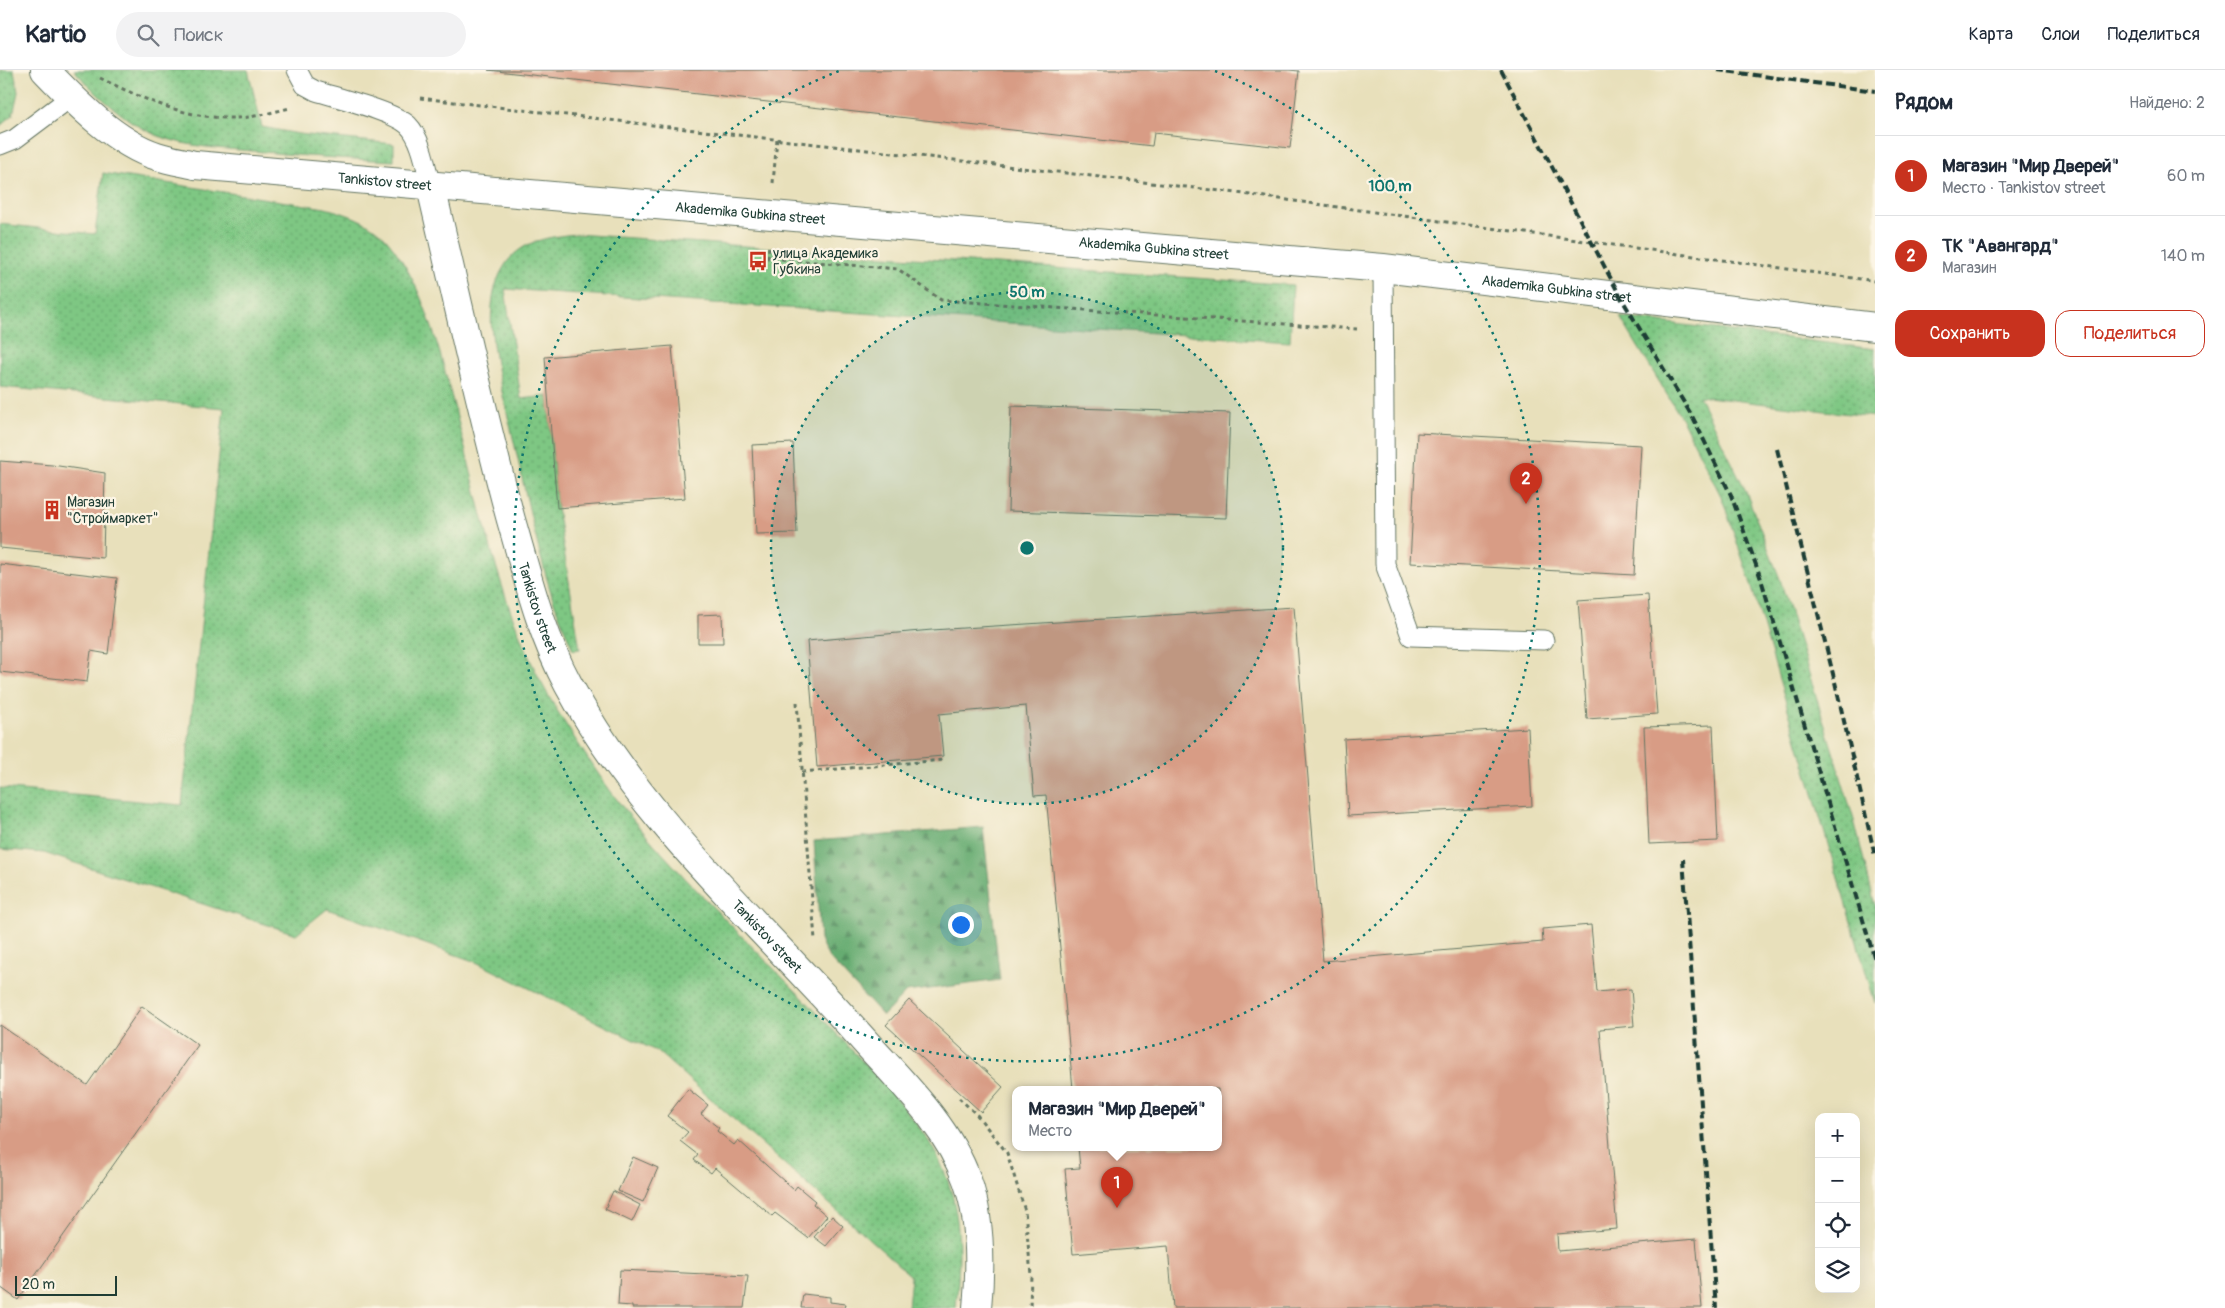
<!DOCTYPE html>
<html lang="ru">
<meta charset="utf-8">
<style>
:root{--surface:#fff;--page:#f2f2f3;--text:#1f2937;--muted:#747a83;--line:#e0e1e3;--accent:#c8321e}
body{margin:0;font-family:Pangolin,sans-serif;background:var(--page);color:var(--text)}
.controls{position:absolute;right:15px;bottom:15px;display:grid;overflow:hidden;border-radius:10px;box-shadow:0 5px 20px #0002}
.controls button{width:45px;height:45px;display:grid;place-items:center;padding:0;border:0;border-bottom:1px solid var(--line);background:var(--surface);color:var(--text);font:25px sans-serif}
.scale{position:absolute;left:15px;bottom:12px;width:102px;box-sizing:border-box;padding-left:5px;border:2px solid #1f3d34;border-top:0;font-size:14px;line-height:18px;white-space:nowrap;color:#1f3d34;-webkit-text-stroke:4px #fcf5e5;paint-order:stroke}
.you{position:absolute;left:960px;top:854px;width:18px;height:18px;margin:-12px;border:4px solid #fff;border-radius:50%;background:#1a73e8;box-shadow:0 0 0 8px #1a73e833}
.badge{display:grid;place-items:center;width:32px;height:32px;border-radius:50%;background:var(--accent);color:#fff;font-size:16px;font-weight:700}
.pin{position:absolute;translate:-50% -41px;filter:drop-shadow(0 1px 2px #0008)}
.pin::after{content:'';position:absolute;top:26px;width:18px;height:15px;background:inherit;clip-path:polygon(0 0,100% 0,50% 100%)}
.popup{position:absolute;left:1012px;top:1016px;width:210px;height:65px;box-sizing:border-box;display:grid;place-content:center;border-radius:10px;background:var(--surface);filter:drop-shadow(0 1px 4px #0005);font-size:16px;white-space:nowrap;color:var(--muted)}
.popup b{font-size:19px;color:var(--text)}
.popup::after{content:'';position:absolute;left:50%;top:100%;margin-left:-10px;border:10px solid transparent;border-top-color:var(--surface)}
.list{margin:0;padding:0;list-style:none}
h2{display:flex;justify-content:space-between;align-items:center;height:65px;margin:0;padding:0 20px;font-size:21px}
h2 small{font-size:16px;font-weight:400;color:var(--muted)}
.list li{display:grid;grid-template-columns:32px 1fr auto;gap:15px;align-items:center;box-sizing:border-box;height:80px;padding:0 20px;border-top:1px solid var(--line)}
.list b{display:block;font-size:19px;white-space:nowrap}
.list p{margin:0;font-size:16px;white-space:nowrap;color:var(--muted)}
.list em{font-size:16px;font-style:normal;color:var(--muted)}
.actions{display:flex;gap:10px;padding:15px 20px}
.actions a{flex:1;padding:11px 0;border:1px solid var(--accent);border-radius:15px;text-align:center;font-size:18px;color:var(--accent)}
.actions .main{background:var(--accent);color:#fff}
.icon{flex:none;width:28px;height:28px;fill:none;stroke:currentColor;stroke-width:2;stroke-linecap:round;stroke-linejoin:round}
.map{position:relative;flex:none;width:1875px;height:1238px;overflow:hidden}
header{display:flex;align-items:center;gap:30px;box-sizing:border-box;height:70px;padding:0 25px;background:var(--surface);border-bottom:1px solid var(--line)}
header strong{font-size:24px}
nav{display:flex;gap:28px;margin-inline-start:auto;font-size:18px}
.search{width:350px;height:45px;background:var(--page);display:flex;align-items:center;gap:12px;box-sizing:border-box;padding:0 18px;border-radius:28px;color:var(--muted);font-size:19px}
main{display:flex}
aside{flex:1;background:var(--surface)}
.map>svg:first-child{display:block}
.grass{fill:url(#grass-dots);stroke:#4e825c}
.forest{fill:url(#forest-firs);stroke:#427452}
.building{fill:#d89c85}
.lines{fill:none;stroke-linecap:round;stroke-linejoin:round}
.service-casing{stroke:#657663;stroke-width:21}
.tertiary-casing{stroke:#657663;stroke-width:30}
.path{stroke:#657663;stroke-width:3;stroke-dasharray:4 4;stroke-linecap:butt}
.service{stroke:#fff;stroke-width:19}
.tertiary{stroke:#fff;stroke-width:28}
.rail{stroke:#1f3d34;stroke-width:4;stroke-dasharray:8 4;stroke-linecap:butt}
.ring{fill:none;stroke:#0f766e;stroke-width:2.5;stroke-dasharray:2.5 5}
.labels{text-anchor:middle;stroke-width:4.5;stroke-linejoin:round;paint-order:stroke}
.street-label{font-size:14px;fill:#1f3d34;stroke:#fcf5e5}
.poi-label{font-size:14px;fill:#1f3d34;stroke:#fcf5e5;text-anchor:start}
.centre{fill:#0f766e;stroke:#fcf5e5;stroke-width:2.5}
.ring-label{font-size:15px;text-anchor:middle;font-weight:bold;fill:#0f766e;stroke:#fcf5e5;stroke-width:4.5;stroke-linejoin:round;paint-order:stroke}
</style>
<header>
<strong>Kartio</strong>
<div class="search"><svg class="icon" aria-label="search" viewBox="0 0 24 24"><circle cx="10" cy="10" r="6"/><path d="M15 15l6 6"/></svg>Поиск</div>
<nav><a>Карта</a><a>Слои</a><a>Поделиться</a></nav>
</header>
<main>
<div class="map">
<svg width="1875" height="1238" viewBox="0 0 1875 1238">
<defs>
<pattern id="grass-dots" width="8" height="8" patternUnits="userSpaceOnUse" patternTransform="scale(1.25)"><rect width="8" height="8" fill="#7ec783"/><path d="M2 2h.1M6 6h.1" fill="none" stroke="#67a36c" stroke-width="1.8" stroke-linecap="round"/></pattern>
<pattern id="forest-firs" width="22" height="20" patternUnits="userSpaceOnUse" patternTransform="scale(1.25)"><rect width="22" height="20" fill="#66ac71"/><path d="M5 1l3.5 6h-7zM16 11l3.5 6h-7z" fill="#538d5e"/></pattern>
</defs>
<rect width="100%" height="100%" fill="#fcf5e5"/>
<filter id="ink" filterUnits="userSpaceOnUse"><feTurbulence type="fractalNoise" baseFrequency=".02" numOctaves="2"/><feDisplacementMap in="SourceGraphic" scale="10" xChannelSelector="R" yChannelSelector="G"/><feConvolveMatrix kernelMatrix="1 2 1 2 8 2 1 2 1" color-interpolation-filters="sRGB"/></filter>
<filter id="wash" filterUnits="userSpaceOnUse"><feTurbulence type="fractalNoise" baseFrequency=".0096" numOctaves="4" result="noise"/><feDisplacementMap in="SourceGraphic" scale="20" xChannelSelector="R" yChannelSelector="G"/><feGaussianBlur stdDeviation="1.12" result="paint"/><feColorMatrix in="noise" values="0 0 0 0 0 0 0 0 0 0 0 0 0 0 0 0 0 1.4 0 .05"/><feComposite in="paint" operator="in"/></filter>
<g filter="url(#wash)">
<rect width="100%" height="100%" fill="#e8e0bb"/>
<!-- grass -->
<path class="grass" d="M0,0H14L18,22L13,45L0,56Z
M74,0H248L262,57L299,64L394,74V91C347,89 300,86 254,81C215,78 174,77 140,57C116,43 92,20 74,0Z
M103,103L325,138C348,144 372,152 388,171C424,215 440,282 454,336C482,439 501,550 558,642C580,677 603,713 629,745C677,803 731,855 784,909C812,937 839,966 866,995C895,1027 928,1061 944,1101C963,1146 960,1191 956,1238H908L911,1206L658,982L476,892L327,839L296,864L44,783L0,779V718L182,735L224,338L0,317V154L95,164Z
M576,164L1293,215L1290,272L505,219L521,329L548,326L557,438L580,579L573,580C565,559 555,538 549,516C535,469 525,420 514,372C506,336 495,300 492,264C490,246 492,220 500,204C515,172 544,167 576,164Z
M1620,247L1875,279V347L1699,326L1744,417L1780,509L1854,750L1875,836V933L1750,511L1722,428L1683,351Z"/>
<!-- forest -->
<path class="forest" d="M983,757L1000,910L906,922L883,946L829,888L820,870L814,771Z"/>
<g id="blocks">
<!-- building -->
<path class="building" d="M488,0H1289L1299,1L1290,78L1154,63L1152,76Z
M672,276L685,428L557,438L545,287Z
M1011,336L1230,343L1226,448L1008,441Z
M1417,363L1641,375L1634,505L1410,493Z
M793,373L797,463L756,464L752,375Z
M0,391L52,395L105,403L103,488L0,478Z
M0,494L117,508L108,584L91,581L87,612L0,602Z
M1648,525L1657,644L1587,649L1578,530Z
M1294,537L1323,891L1543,872L1542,859L1591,855L1597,922L1631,919L1634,956L1600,959L1617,1159L1557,1164L1558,1181L1696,1169L1702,1238H1173L1168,1176L1073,1184L1065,1099L1080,1098L1078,1077H1218V1019H1073L1046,725L1034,726L1026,636L939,644L943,686L817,697L807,571L932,560Z
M722,544L723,573H698V545Z
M1713,655L1718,771L1649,774L1644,657Z
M1528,658L1532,736L1348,746L1344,669Z
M909,930L1003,1017L981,1042L886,955Z
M142,936L198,975L18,1230L0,1217V955L87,1015Z
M688,1019L708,1035L701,1044L719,1058L717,1061L734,1075L738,1070L794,1120L797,1116L815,1131L813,1134L827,1146L808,1168L775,1143L772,1146L715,1098L711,1103L694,1090L698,1085L680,1071L688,1062L667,1046Z
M633,1087L658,1098L643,1132L618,1121Z
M613,1121L640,1135L632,1152L605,1139Z
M832,1146L843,1156L826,1176L814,1167Z
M620,1200L748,1206L744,1238H632V1236L618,1235Z
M803,1224L830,1227V1232L846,1234L845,1238H801Z"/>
</g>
</g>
<g filter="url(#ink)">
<use href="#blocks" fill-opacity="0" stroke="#657663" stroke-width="1"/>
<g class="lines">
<defs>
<path id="service" d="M297,0L305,15L316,21C338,28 392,41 408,55C422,69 426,98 431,117
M0,75L15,69L71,27
M1383,198L1385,494L1411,566L1544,570"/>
<g id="tertiary">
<path id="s1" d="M45,0C75,31 115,73 157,86C169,90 182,92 195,95L1383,198L1875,257"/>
<path id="s2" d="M431,117C457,228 481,340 511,450C527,505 541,564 568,614C641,750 759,852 860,966C899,1010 947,1054 967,1110C981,1149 981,1197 977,1238"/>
</g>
</defs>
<!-- service casing -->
<use href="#service" class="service-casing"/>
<!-- tertiary casing -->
<use href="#tertiary" class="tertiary-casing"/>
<!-- path -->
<path class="path" d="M100,8C147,31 195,53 249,47C263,45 277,41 290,38
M420,28L1229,122L1875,211
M773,113L777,69
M769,177L768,188L898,199L941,230L1357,259
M797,632L815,870
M802,702L943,690
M959,1028L977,1045L1007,1083L1025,1141L1031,1205L1030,1238"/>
<!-- service -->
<use href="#service" class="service"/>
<!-- tertiary -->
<use href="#tertiary" class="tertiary"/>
<!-- rail -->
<path class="rail" d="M1501,0L1620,226L1692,346L1731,425L1761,509L1875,890
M1717,0L1875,21
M1777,379L1835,612L1875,786
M1683,789L1716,1238"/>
</g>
</g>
<!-- distance rings -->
<circle cx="1027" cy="478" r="256" fill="#0f766e" fill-opacity=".12"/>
<g class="ring">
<circle cx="1027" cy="478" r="256"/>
<path d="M1215 1A513 513 0 1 1 839 1"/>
</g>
<!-- icons -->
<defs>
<symbol id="bus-bare" viewBox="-9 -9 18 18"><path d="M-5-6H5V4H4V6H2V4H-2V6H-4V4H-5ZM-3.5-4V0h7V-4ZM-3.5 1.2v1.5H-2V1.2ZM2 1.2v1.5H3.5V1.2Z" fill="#c8321e" stroke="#fcf5e5" stroke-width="2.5" paint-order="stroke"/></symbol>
<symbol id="building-bare" viewBox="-9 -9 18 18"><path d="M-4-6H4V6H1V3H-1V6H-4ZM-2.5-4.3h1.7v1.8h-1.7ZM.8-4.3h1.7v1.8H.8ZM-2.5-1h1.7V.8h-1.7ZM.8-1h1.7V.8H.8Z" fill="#c8321e" stroke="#fcf5e5" stroke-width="2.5" paint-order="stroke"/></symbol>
</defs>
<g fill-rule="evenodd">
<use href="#bus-bare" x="744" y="177" width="28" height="28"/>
<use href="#building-bare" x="38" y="426" width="28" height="28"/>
</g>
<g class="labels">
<!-- street labels -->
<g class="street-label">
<text dy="5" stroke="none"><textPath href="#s1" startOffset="372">Tankistov street</textPath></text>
<text dy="5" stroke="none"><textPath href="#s1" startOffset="739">Akademika Gubkina street</textPath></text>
<text dy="5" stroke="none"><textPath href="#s1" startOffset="1144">Akademika Gubkina street</textPath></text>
<text dy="5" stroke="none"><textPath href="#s1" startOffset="1549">Akademika Gubkina street</textPath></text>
<text dy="5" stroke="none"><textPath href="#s2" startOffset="434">Tankistov street</textPath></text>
<text dy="5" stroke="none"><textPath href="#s2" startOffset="839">Tankistov street</textPath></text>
</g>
<!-- poi labels -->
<g class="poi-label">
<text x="773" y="188">улица Академика<tspan x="773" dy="16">Губкина</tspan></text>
<text x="67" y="437">Магазин<tspan x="67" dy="16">"Строймаркет"</tspan></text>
</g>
</g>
<circle cx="1027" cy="478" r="8" class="centre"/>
<g class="ring-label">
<text x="1390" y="121">100 m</text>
<text x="1027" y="227">50 m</text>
</g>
</svg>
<div class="controls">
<button>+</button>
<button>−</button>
<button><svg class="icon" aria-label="locate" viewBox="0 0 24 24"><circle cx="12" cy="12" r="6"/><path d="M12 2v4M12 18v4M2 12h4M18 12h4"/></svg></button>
<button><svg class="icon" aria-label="layers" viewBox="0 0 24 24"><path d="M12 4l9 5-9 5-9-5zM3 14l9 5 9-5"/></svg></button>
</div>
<div class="scale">20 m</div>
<div class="you"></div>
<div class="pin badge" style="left:1117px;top:1138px">1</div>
<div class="popup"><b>Магазин &quot;Мир Дверей&quot;</b>Место</div>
<div class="pin badge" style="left:1526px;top:434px">2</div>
</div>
<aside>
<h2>Рядом<small>Найдено: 2</small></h2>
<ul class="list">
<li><span class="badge">1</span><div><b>Магазин &quot;Мир Дверей&quot;</b><p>Место · Tankistov street</p></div><em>60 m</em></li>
<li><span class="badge">2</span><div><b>ТК &quot;Авангард&quot;</b><p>Магазин</p></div><em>140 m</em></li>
</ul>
<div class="actions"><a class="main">Сохранить</a><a>Поделиться</a></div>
</aside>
</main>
